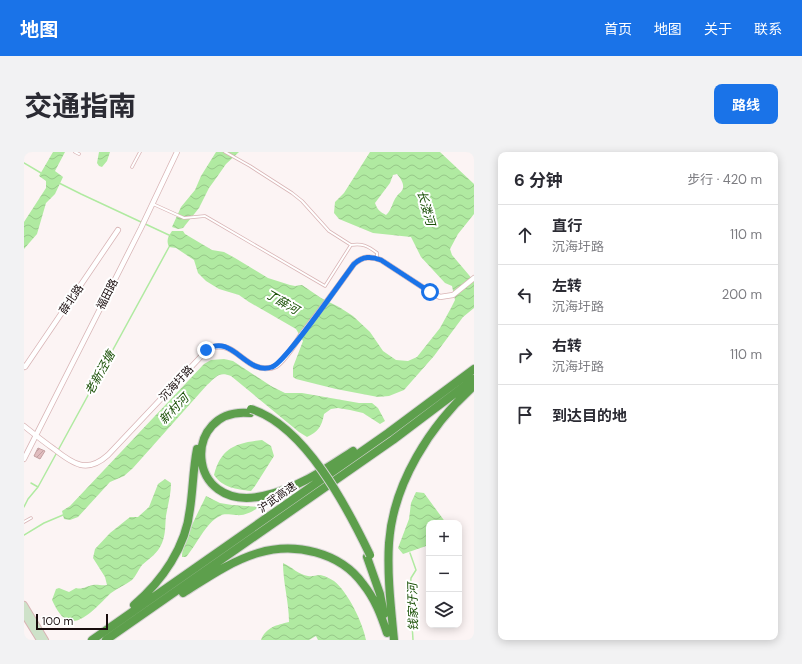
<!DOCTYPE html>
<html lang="zh">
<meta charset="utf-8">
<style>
:root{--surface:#fff;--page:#f2f2f3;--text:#2b2b33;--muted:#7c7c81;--line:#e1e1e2;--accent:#1a73e8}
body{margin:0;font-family:"DM Sans","Noto Sans SC",sans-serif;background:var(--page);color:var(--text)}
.controls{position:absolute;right:12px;bottom:12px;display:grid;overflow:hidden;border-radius:8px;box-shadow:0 2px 10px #0003}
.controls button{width:36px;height:36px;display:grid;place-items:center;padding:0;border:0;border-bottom:1px solid var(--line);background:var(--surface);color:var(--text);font:20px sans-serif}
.scale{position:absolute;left:12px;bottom:10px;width:72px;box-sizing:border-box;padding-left:4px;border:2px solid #190d0e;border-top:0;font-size:11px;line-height:14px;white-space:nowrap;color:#190d0e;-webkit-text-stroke:3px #fff;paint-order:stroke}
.stop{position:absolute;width:12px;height:12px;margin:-9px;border:3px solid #1a73e8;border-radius:50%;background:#fff}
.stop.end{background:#1a73e8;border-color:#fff;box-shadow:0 1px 4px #0008}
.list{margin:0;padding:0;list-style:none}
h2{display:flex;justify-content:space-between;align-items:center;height:52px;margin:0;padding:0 16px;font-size:17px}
h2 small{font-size:13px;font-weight:400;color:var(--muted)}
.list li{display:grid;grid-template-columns:26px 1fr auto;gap:12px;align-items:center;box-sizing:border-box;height:60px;padding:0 16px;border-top:1px solid var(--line)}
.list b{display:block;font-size:15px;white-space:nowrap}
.list p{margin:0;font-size:13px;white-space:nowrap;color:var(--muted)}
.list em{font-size:13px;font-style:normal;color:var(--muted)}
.icon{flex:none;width:22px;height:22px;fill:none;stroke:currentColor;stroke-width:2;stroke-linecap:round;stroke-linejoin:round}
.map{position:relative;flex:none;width:450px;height:488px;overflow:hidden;border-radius:8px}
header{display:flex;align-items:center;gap:24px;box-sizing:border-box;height:56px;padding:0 20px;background:var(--accent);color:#fff}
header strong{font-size:19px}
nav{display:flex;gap:22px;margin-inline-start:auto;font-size:14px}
.intro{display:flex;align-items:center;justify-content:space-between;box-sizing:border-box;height:96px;padding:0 24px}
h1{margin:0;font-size:28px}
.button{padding:10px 18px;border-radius:8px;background:var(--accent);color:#fff;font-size:14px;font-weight:700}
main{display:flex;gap:24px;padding:0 24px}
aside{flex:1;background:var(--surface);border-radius:8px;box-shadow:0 2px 10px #0003}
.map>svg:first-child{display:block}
.water{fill:url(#water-waves);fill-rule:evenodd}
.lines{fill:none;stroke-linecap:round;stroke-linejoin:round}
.stream{stroke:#b0eaa1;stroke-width:1.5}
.building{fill:url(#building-hatch);stroke:#c3a0a1}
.service-casing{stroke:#d8b4b5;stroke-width:3.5}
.minor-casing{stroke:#d8b4b5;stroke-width:6}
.secondary-casing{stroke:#d8b4b5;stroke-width:8}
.motorway-casing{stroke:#d6d3d4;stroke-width:10}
.service{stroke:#fff;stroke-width:2}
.minor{stroke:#fff;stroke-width:4.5}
.secondary{stroke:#cee2c9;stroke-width:6}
.motorway{stroke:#5d9f4c;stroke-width:8}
.motorway-bridge-casing{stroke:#d6d3d4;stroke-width:10;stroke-linecap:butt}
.motorway-bridge{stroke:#5d9f4c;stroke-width:8}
.route{stroke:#1a73e8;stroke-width:5}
.labels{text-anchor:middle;stroke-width:4;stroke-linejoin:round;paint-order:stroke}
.street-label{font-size:11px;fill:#190d0e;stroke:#fff}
.water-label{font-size:12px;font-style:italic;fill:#184f04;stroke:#fff}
</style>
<header>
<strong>地图</strong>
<nav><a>首页</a><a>地图</a><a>关于</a><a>联系</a></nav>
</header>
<div class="intro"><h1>交通指南</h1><a class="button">路线</a></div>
<main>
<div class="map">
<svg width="450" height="488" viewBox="0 0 450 488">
<defs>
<pattern id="water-waves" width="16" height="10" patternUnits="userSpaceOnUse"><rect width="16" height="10" fill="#b0eaa1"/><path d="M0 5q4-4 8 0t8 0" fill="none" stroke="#97c889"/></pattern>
<pattern id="building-hatch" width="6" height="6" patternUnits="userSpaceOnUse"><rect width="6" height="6" fill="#e1bcbe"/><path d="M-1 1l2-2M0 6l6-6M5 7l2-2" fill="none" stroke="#c0a0a2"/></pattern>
</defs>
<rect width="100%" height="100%" fill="#fcf4f4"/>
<!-- water -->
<path class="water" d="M29,0H41L31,19L39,25L31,42L22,51L13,82L0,97V70L22,36V29L15,24Z
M75,0H86L83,9L78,15L75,14L73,11Z
M192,0H215L202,12L193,25L185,36L175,56L159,76L154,77L148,75L157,55L171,38L177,24Z
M346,0H416L450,32V62L434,82L426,97L428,103L450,129V156L439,165L410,204L380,238L365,244L354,245L312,237L272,227L269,225V215L279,189L272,177L225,150L215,143L195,137L182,129L174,121L170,108L152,96L145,95C142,88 144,85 148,79H159L161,82L188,98L200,100L211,106L244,126L266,133L271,134L278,133L297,146L315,155L329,164L346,180L359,199L372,208L384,209L393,205L416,176L427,156L431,148L428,134L421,131L397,105L387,85L349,81L315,67L310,61L311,50L320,41ZM373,22C376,26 380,31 379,36C378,40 375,41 373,44C368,50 368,58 362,63C356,60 353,57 351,51L366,31L369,23Z
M200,207L209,209L247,234L261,241H278L335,251H348L354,256L361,269L356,272L339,261L326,258L314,256L307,257L300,262C298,274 294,280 283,285L275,280L207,224C195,219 192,225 183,233L109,316L100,324L86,330L54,365L46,368L40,367L38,359L46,354L180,212L187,208Z
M238,288L247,294L250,304L231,334L227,339C212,337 199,336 190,323C197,296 211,291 238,288Z
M141,327L147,331C147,343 144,352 142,364C141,372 142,382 138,391C134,401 126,406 118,413C114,418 112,424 108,428C101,433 94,436 87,441C78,449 61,470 48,469C38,469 32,456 28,448L32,437L35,436L45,440L52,436C59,438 62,434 69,433C73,432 78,434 83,433L81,425L69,406L71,397L86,381L106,365H114L125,355L134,332Z
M392,340L400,341L422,371H405V393L379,402L374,396L385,367L387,351Z
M182,344L196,351L208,353L235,355C228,360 221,364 212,363C206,363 201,361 196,364C181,371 173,393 162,405H158C158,390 175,359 182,344Z
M259,411C268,415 275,423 284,424C288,425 292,423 296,423C299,423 307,427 310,429C324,440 339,471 342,488H294L292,484L285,488H237C242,475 253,473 265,470C265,450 259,431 259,411Z"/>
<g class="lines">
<!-- stream -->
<path class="stream" d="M0,11L17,21
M35,31L57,42L147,84
M7,331L14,335
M0,355L4,347L14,335L145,95
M0,383L20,371L39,363
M386,401L392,418L387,426L386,437L389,488"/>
</g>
<!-- building -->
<path class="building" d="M14,296L21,299L16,307L10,304Z"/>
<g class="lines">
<defs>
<path id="service" d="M51,0L55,2
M201,0L226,14L268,41L278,49L305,79L327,93
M108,15L116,0
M129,52L160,66L181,64L301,134L327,93C338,91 344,94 353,101V106
M0,370L7,366"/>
<path id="minor" d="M0,214L1,215L94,78
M0,274C10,282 20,290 30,297C49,312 63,322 84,303L185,196C207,189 214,206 231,214C237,217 246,217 252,214C261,208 271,192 277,183C295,160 313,136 330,112C339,104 347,104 357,108L406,140L416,145L429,143L450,126
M0,307L117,76L153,0"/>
<path id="secondary" d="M0,453L21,488
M0,462L16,488"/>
<path id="motorway" d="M226,261C158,254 160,361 239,344C273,337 301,317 329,299
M343,405L356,442L360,462
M159,441C183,426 207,409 234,401C271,390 316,400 339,432C351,447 357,463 363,481
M110,453C138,429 162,395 166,357C169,337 169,317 173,297
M68,488L364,281L450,217
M82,488L369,288L450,227
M370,488C367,456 363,423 365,391C369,332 406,273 450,234"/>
</defs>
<!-- service casing -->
<use href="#service" class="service-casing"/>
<!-- minor casing -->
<use href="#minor" class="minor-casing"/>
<!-- secondary casing -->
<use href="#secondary" class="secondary-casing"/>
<!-- motorway casing -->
<use href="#motorway" class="motorway-casing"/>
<!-- service -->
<use href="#service" class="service"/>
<!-- minor -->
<use href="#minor" class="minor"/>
<!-- secondary -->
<use href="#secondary" class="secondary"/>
<!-- motorway -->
<use href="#motorway" class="motorway"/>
<defs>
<path id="motorway-bridge" d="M227,257C281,274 323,355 346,403"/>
</defs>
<!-- motorway-bridge casing -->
<use href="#motorway-bridge" class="motorway-bridge-casing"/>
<!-- motorway-bridge -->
<use href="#motorway-bridge" class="motorway-bridge"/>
</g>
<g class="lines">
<!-- route -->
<path class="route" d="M182,198C208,180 222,224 248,215C261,211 318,128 330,112C339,104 347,104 357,108L406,140"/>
</g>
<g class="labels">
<!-- street labels -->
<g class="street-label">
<text transform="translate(83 142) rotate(-63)" y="4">福田路</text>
<text transform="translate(47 147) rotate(-56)" y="4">薛北路</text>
<text transform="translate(152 231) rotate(-47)" y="4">沉海圩路</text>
<text transform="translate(253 345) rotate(-35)" y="4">沪武高速</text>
</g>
<!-- water labels -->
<g class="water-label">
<text transform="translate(402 56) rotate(74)" y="4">长溇河</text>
<text transform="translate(258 150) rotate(30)" y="4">丁薛河</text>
<text transform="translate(76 221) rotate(-61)" y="4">老新泾塘</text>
<text transform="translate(150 257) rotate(-46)" y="4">新村河</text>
<text transform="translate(389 455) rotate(-91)" y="4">钱家圩河</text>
</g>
</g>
</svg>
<div class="controls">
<button>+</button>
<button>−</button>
<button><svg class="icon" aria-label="layers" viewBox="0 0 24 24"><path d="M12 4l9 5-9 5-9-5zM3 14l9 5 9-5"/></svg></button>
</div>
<div class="scale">100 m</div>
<div class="stop" style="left:406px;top:140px"></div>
<div class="stop end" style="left:182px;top:198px"></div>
</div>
<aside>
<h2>6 分钟<small>步行 · 420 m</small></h2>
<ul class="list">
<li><svg class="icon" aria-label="ahead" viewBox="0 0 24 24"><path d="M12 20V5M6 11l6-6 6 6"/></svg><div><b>直行</b><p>沉海圩路</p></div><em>110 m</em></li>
<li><svg class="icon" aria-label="left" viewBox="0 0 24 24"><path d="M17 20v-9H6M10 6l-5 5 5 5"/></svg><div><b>左转</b><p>沉海圩路</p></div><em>200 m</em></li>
<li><svg class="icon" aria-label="right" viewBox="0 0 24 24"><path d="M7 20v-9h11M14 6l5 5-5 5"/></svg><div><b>右转</b><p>沉海圩路</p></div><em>110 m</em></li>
<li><svg class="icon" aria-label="arrive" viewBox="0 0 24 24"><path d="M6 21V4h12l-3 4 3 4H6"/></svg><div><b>到达目的地</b></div></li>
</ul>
</aside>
</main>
